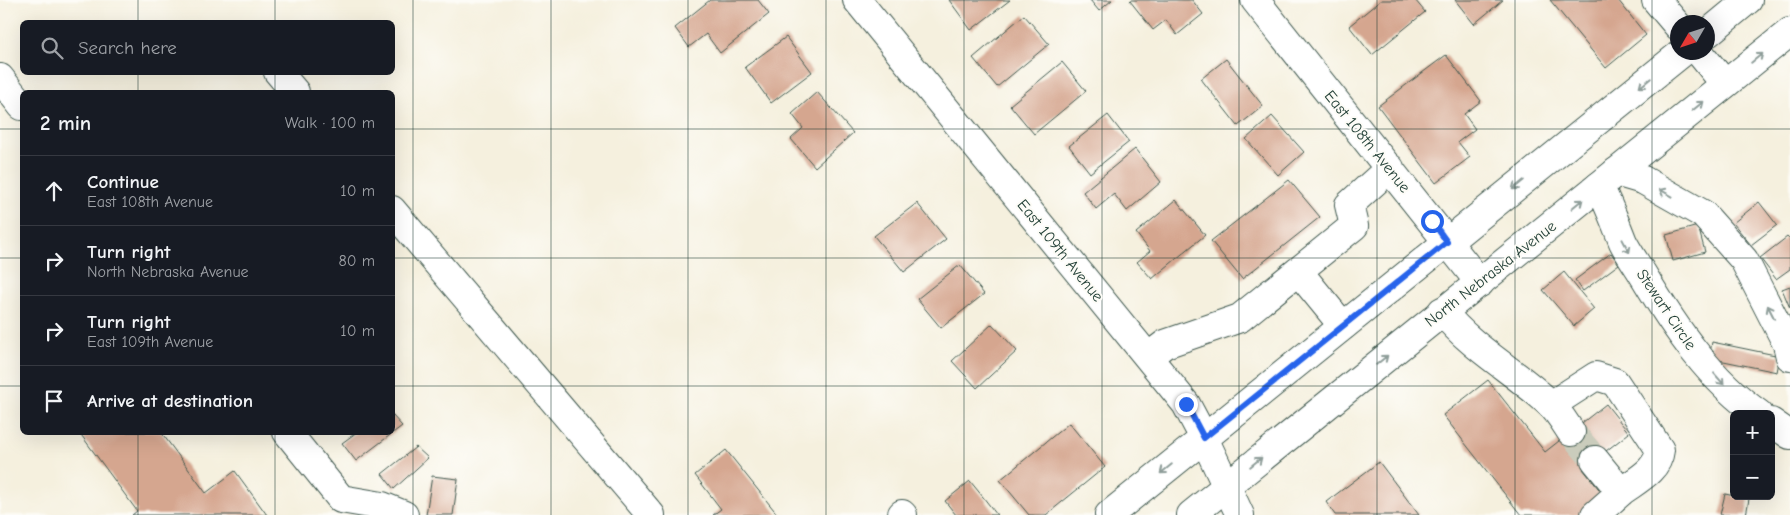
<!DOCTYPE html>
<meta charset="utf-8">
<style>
:root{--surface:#171b24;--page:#20242c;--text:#f1f3f6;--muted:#9ea1a6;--line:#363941}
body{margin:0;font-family:"Comic Neue",sans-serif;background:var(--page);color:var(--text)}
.controls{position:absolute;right:15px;bottom:15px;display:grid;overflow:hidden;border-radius:8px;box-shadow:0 5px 20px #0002}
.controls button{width:45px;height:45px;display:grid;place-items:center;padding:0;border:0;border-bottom:1px solid var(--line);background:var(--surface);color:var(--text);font:25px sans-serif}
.compass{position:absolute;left:1670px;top:15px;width:45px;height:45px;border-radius:50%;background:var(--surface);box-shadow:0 5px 20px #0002;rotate:231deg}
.stop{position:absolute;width:15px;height:15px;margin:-11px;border:4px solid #2563eb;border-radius:50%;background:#fff}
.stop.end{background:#2563eb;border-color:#fff;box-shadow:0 1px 5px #0008}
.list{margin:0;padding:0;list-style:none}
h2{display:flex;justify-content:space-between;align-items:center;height:65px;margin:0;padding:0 20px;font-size:21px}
h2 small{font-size:16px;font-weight:400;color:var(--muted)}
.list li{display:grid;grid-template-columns:32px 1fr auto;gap:15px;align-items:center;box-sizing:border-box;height:70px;padding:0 20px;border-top:1px solid var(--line)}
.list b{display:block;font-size:19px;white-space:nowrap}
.list p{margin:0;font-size:16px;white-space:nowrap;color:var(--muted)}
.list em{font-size:16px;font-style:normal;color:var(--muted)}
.icon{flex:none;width:28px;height:28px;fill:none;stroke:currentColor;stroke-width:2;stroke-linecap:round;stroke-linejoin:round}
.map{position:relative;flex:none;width:1790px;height:515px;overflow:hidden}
.search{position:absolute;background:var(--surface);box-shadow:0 5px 20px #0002;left:20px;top:20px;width:375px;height:55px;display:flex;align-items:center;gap:12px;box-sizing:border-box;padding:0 18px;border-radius:8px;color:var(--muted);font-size:19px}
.panel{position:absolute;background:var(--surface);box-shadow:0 5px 20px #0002;left:20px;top:90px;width:375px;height:345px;border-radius:8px}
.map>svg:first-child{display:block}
.building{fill:#d5a68f}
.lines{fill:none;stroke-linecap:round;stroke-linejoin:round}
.minor-tunnel{stroke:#caccbc;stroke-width:28;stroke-dasharray:28 14;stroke-linecap:butt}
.minor-casing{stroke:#3f584e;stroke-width:30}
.major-casing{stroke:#3f584e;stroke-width:30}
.minor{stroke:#fff;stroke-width:28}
.major{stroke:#fff;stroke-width:28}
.oneway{stroke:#8f9e9a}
.route{stroke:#2563eb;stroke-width:6}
.grid{fill:none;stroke:#1f3d34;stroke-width:1;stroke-opacity:0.55}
.labels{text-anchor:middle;stroke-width:4;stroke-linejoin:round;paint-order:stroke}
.street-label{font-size:16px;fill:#1f3d34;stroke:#fdfcf7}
</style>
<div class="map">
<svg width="1790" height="515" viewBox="0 0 1790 515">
<rect width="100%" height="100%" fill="#fdfcf7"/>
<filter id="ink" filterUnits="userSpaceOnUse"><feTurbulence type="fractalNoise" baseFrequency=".02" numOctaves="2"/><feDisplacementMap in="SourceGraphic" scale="10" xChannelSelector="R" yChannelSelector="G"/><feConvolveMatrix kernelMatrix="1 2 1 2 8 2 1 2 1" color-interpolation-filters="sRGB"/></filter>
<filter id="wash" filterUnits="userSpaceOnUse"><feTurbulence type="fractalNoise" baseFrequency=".0096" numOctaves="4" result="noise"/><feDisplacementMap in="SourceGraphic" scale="20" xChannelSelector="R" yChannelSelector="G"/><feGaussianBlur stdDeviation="1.12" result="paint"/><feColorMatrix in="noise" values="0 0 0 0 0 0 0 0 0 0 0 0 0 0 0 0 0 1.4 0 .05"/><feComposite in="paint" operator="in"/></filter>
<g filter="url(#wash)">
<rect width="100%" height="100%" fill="#f5f0de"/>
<g id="blocks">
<!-- building -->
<path class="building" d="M710,0H758L769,14L720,53L706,34L689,47L675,28Z
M949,0H1010L971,30Z
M1090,0H1112L1099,11Z
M1131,0H1192L1203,14L1177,35L1166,20L1153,30L1130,1Z
M1381,0H1415L1425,12L1372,55L1349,26Z
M1455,0H1503L1474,24Z
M1550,0H1618L1646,35L1606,68Z
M1024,15L1049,44L997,87L973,58Z
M786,37L812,72L771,103L745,67Z
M1446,55L1481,101L1464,114L1475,129L1458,142L1470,157L1436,183L1378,106Z
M1226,59L1263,106L1238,126L1201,79Z
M1062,62L1086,91L1034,134L1010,105Z
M817,92L853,133L815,167L791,139L803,128L792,114Z
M1108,115L1129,142L1090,173L1069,146Z
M1272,116L1304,152L1278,175L1246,139Z
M1135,149L1161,182L1127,211L1114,194L1096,209L1083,192Z
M1289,180L1320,217L1242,279L1211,241Z
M1176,200L1205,235L1152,279L1137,262L1150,251L1136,233Z
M1759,202L1777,225L1751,245L1733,223Z
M917,203L946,239L904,272L874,236Z
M1698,226L1705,252L1673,261L1666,235Z
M1787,237L1790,240V269L1776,279L1760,258Z
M1611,253L1619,264L1583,291L1575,280Z
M960,265L984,294L941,328L917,299Z
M1564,272L1594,309L1574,326L1543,290Z
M1790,286V308L1782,289Z
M992,324L1017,351L977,388L952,361Z
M1712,342L1780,356L1777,372L1709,358Z
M1488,380L1545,452L1606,404L1629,433L1583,469L1606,498L1585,515H1521L1443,415Z
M392,415L402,426L356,461L342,443L357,432H392Z
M1069,423L1105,467L1046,515H1029L1000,480Z
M79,432H161L206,493L235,471L267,515H132L137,511Z
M416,447L428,458L394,489L382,474Z
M726,450L778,515H713L721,509L695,475Z
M1379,462L1419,515H1335L1326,502Z
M432,476L458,479L453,515H426Z
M970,481L983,497L997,515H956L945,501Z
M1725,494L1749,499L1746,515H1720Z"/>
</g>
</g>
<g filter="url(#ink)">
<use href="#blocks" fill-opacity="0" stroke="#3f584e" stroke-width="1"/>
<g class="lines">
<!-- minor-tunnel -->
<path class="minor-tunnel" d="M1571,432L1595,460"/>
<defs>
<path id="minor" d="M857,0L1186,404L1204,438L1240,515
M1255,0L1480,283
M1656,0L1678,26
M1699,52L1725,84
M278,72L295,92
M0,78L22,106
M1616,172L1643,180L1703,214L1744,260L1787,344L1790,357
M1599,186C1609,205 1615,222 1623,242C1629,254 1638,266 1645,278C1675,328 1710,380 1759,414
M392,210L651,515
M1298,271L1343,326
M1442,311C1472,349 1515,371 1550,404C1558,411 1565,423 1571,432
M1148,357L1165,344L1240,318L1354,226L1349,205L1390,168
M1551,405L1596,376L1615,382L1660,450C1658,470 1637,480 1622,491C1613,499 1604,507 1595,515
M1771,422L1790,435
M287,432L341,499L382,506L404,515
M1595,460L1621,492
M902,514L903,515"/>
<path id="major" d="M1708,33L1748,0
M1109,515L1683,52
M1191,515L1790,32"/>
</defs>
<!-- minor casing -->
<use href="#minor" class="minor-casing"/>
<!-- major casing -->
<use href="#major" class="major-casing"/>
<!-- minor -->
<use href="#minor" class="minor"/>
<!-- major -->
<use href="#major" class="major"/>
</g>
<!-- one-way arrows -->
<defs><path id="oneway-shaft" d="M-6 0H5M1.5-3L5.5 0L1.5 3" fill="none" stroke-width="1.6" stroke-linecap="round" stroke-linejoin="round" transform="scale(1.25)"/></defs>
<g class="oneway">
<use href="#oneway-shaft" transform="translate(1757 58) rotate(-39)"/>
<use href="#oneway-shaft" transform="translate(1645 83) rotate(141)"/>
<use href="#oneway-shaft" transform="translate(1698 106) rotate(-39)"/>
<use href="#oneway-shaft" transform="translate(1518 185) rotate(141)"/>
<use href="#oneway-shaft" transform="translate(1666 193) rotate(-151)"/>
<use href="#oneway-shaft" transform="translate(1577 204) rotate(-39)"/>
<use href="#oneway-shaft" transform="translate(1626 246) rotate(62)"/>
<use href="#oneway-shaft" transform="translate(1771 312) rotate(-117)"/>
<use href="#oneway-shaft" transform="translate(1382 360) rotate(-39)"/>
<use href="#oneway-shaft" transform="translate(1719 379) rotate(49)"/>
<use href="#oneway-shaft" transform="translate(1256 462) rotate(-39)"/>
<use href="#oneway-shaft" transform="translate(1166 469) rotate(141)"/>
</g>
</g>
<g class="lines" filter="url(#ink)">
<!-- route -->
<path class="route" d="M1186,404L1204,438L1447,242L1432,221"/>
</g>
<!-- grid -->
<path class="grid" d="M138,0V22M275,0V22M413,0V515M551,0V515M688,0V515M826,0V515M964,0V515M1102,0V515M1239,0V515M1377,0V515M1515,0V515M1652,0V515M138,72V92M275,72V92M0,129H22M392,129H1790M0,258H22M392,258H1790M0,386H22M392,386H1790M138,432V515M275,432V515"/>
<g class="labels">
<!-- street labels -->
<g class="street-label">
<text transform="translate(1368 141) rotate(51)" y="6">East 108th Avenue</text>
<text transform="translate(1061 250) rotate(51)" y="6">East 109th Avenue</text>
<text transform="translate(1490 273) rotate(-38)" y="6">North Nebraska Avenue</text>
<text transform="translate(1667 309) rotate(56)" y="6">Stewart Circle</text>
</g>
</g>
</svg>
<div class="controls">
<button>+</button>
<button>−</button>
</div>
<svg class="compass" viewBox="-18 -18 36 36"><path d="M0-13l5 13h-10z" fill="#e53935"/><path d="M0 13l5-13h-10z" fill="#9ea1a6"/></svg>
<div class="stop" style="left:1432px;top:221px"></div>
<div class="stop end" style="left:1186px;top:404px"></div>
<div class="search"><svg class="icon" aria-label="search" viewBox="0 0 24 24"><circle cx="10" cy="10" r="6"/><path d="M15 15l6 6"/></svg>Search here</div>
<section class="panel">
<h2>2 min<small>Walk · 100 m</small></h2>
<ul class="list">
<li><svg class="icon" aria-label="ahead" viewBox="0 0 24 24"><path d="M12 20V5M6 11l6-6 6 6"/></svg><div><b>Continue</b><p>East 108th Avenue</p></div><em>10 m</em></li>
<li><svg class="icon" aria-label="right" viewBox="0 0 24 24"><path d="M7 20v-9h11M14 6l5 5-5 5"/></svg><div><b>Turn right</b><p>North Nebraska Avenue</p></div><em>80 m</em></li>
<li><svg class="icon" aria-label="right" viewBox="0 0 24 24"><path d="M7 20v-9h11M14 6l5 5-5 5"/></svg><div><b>Turn right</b><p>East 109th Avenue</p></div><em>10 m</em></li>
<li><svg class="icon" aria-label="arrive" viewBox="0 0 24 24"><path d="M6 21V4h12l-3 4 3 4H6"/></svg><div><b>Arrive at destination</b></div></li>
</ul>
</section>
</div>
